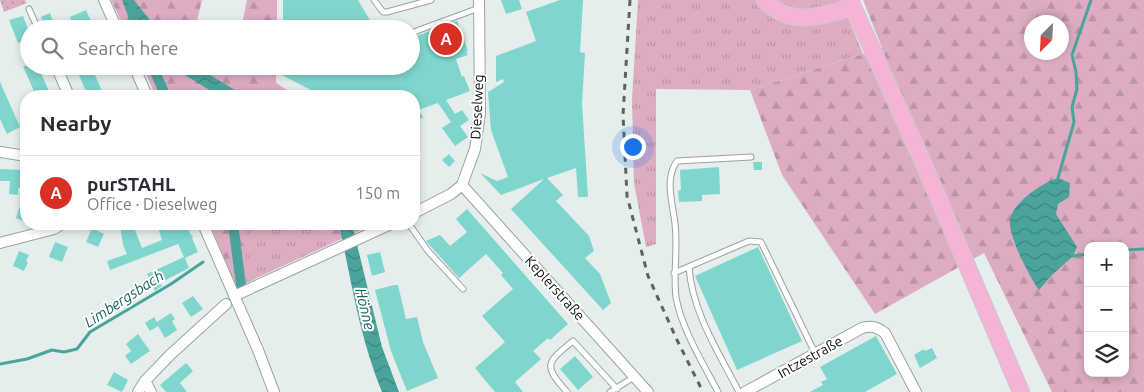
<!DOCTYPE html>
<meta charset="utf-8">
<style>
:root{--surface:#fff;--page:#f2f2f3;--text:#2b2b33;--muted:#7c7c81;--line:#e1e1e2;--accent:#d93025}
body{margin:0;font-family:Ubuntu,sans-serif;background:var(--page);color:var(--text)}
.controls{position:absolute;right:15px;bottom:15px;display:grid;overflow:hidden;border-radius:10px;box-shadow:0 2px 8px #0003}
.controls button{width:45px;height:45px;display:grid;place-items:center;padding:0;border:0;border-bottom:1px solid var(--line);background:var(--surface);color:var(--text);font:25px sans-serif}
.compass{position:absolute;left:1024px;top:15px;width:45px;height:45px;border-radius:50%;background:var(--surface);box-shadow:0 2px 8px #0003;rotate:204deg}
.you{position:absolute;left:632px;top:146px;width:18px;height:18px;margin:-12px;border:4px solid #fff;border-radius:50%;background:#1a73e8;box-shadow:0 0 0 8px #1a73e833}
.badge{display:grid;place-items:center;width:32px;height:32px;border-radius:50%;background:var(--accent);color:#fff;font-size:16px;font-weight:700}
.pin{position:absolute;translate:-50% -50%;border:2px solid #fff;box-shadow:0 1px 5px #0006}
.list{margin:0;padding:0;list-style:none}
h2{display:flex;justify-content:space-between;align-items:center;height:65px;margin:0;padding:0 20px;font-size:21px}
h2 small{font-size:16px;font-weight:400;color:var(--muted)}
.list li{display:grid;grid-template-columns:32px 1fr auto;gap:15px;align-items:center;box-sizing:border-box;height:75px;padding:0 20px;border-top:1px solid var(--line)}
.list b{display:block;font-size:19px;white-space:nowrap}
.list p{margin:0;font-size:16px;white-space:nowrap;color:var(--muted)}
.list em{font-size:16px;font-style:normal;color:var(--muted)}
.icon{flex:none;width:28px;height:28px;fill:none;stroke:currentColor;stroke-width:2;stroke-linecap:round;stroke-linejoin:round}
.map{position:relative;flex:none;width:1144px;height:392px;overflow:hidden}
.search{position:absolute;background:var(--surface);box-shadow:0 2px 8px #0003;left:20px;top:20px;width:400px;height:55px;display:flex;align-items:center;gap:12px;box-sizing:border-box;padding:0 18px;border-radius:28px;color:var(--muted);font-size:19px}
.panel{position:absolute;background:var(--surface);box-shadow:0 2px 8px #0003;left:20px;top:90px;width:400px;height:140px;border-radius:20px}
.map>svg:first-child{display:block}
.grass{fill:url(#grass-tufts)}
.forest{fill:url(#forest-firs);fill-rule:evenodd}
.park{fill:url(#park-dots)}
.water{fill:url(#water-waves)}
.lines{fill:none;stroke-linecap:round;stroke-linejoin:round}
.stream{stroke:#4ba49b;stroke-width:3}
.canal{stroke:#4ba49b;stroke-width:10}
.building{fill:#7ed6cc}
.service-casing{stroke:#9aa3a2;stroke-width:7}
.minor-casing{stroke:#9aa3a2;stroke-width:12}
.primary-casing{stroke:#c9caca;stroke-width:18}
.service{stroke:#fff;stroke-width:5}
.minor{stroke:#fff;stroke-width:10}
.primary{stroke:#f5b3d6;stroke-width:16}
.rail{stroke:#5e6362;stroke-width:3;stroke-dasharray:6 6;stroke-linecap:butt}
.labels{text-anchor:middle;stroke-width:4;stroke-linejoin:round;paint-order:stroke}
.street-label{font-size:14px;fill:#0b0e0d;stroke:#fff}
.water-label{font-size:15px;font-style:italic;fill:#19625b;stroke:#fff}
</style>
<div class="map">
<svg width="1144" height="392" viewBox="0 0 1144 392">
<defs>
<pattern id="grass-tufts" width="24" height="20" patternUnits="userSpaceOnUse" patternTransform="scale(1.25)"><rect width="24" height="20" fill="#ddacc3"/><path d="M3 7l-1-3M5 7V3M7 7l1-3M15 17l-1-3M17 17v-4M19 17l1-3" fill="none" stroke="#bc93a6"/></pattern>
<pattern id="forest-firs" width="22" height="20" patternUnits="userSpaceOnUse" patternTransform="scale(1.25)"><rect width="22" height="20" fill="#ddacc3"/><path d="M5 1l3.5 6h-7zM16 11l3.5 6h-7z" fill="#bc93a6"/></pattern>
<pattern id="park-dots" width="8" height="8" patternUnits="userSpaceOnUse" patternTransform="scale(1.25)"><rect width="8" height="8" fill="#ddacc3"/><path d="M2 2h.1M6 6h.1" fill="none" stroke="#bc93a6" stroke-width="1.8" stroke-linecap="round"/></pattern>
<pattern id="water-waves" width="16" height="10" patternUnits="userSpaceOnUse" patternTransform="scale(1.25)"><rect width="16" height="10" fill="#4ba49b"/><path d="M0 5q4-4 8 0t8 0" fill="none" stroke="#3d847d"/></pattern>
</defs>
<rect width="100%" height="100%" fill="#e5eeed"/>
<!-- grass -->
<path class="grass" d="M638,0H841L863,54L750,90L656,89V244L646,247L634,183L632,99Z
M243,224H313L337,241L246,283V230Z"/>
<!-- forest -->
<path class="forest" d="M111,0H202L195,29H125Z
M247,0H277V29H241Z
M863,0H1144V392H1052L984,253L875,314L782,175L750,90L882,48ZM1032,22H1062V52H1032ZM1088,246H1125V373H1088Z
M142,66H276V83L297,96H156Z
M210,224H243L246,230V283L234,282Z
M313,224H365L366,228L337,241Z"/>
<!-- park -->
<path class="park" d="M0,0H25L27,3L4,12Z"/>
<!-- water -->
<path class="water" d="M122,0H134L157,29H140L126,11Z
M175,66H195L245,96H219L185,75Z
M1058,178L1070,183L1069,197L1058,204L1056,214L1077,247L1073,256L1052,275L1039,290C1030,278 1007,234 1010,219C1013,203 1043,182 1058,178Z
M339,224H352L382,347L399,392H382C360,339 351,280 339,224Z"/>
<g class="lines">
<!-- stream -->
<path class="stream" d="M1058,178L1074,122L1072,107L1077,89L1076,72L1072,55L1091,0
M1125,250L1144,249
M1073,256L1088,254
M0,364L27,359L52,350L64,352L77,349L90,332L171,284L203,262"/>
<!-- canal -->
<path class="canal" d="M131,9L137,29
M152,66L166,96
M233,224L241,285"/>
</g>
<!-- building -->
<path class="building" d="M283,0H358L375,29H283Z
M501,0H519L522,9L506,14Z
M560,0H583L580,52L585,53L582,104L588,197H578L576,168L547,178L563,195L556,201L589,236L594,251L585,258L600,274L611,303L603,310L511,209L544,179L501,195L480,173L497,181L508,177L491,130L488,92L504,82L503,79L496,82V56L536,41L526,12Z
M86,10L91,21L74,27L70,17Z
M50,13L53,21L44,24L41,17Z
M23,16L29,32V39L18,43L9,20Z
M457,21L468,51L466,52L468,55L456,59L462,77L464,76L470,91L446,100L455,114L462,110L469,120L460,126L468,137L455,146L442,128L451,122L438,103L418,110L423,117L414,123V96H322L282,75L283,66H411V38Z
M23,66H38L51,96H36Z
M75,66H89L91,71L93,70L104,96H88Z
M0,82L20,127L7,134L0,119Z
M449,154L455,161L449,167L442,160Z
M753,162H762V170H754Z
M719,167L720,194L702,195V201L679,202L678,191L681,190L680,170Z
M0,169L26,170V188H18V195L9,194L10,181H0Z
M25,191L26,192V222L16,218Z
M467,209L568,324L550,340L548,338L533,351L541,359L515,382L523,392H495L475,368L505,342L482,316L513,289L501,275L503,273L486,254L459,278L426,241L440,235L450,246L467,232L456,219Z
M120,224H149V228L135,230L142,248L162,240L159,231L161,229L159,224H186L191,235L193,236L192,238L198,252L185,258L189,268L160,283L162,286L155,291L147,274L184,257L178,244L110,270L107,261L127,254L123,245Z
M92,228L104,234L98,247L86,242Z
M55,242L68,247L62,262L49,257Z
M758,247L802,341L737,370L695,276Z
M19,251L29,255L26,261L28,262L24,271L13,266Z
M380,252L385,272L372,276L367,255Z
M394,285H398L406,319L417,317L423,342L438,378L407,391L391,351L375,290Z
M193,296L203,309L191,317L182,303Z
M171,313L175,319L172,321L177,330L165,338L158,326L150,331L145,323L154,317L157,322Z
M138,334L150,351L131,364L125,356L131,351L126,344Z
M876,336L897,374L865,392H810L823,385L821,382L827,379L820,367Z
M932,348L937,358L920,368L914,355L924,349L925,351Z
M575,356L593,377L578,390L560,369Z
M186,363L193,371L180,383L187,392H166L160,385Z
M114,372L128,380L122,392L107,385Z"/>
<g class="lines">
<defs>
<path id="service" d="M374,0L383,12H387L431,0
M29,9L38,29
M411,33L479,8
M409,224L428,251L463,289
M689,267C692,312 719,353 739,392
M674,273L749,241L761,242L815,353
M567,392C543,365 546,363 573,341L617,389
M610,392L634,377
M718,392C704,365 681,328 676,297C673,273 678,249 675,224C673,204 664,179 677,161L751,157"/>
<path id="minor" d="M104,0L117,29
M56,66L69,96
M134,66L147,96
M0,152L26,156
M462,185L648,392
M414,213L451,194L462,185L475,149L480,114L479,0
M203,224L258,350L274,392
M0,243L54,229L62,224
M234,296L391,224
M138,392L145,381
M151,392L145,381L170,355L226,304
M745,392L862,328C871,325 877,327 885,333L916,392"/>
<path id="primary" d="M764,0C792,28 820,16 853,7
M850,0L925,167L1021,392"/>
</defs>
<!-- service casing -->
<use href="#service" class="service-casing"/>
<!-- minor casing -->
<use href="#minor" class="minor-casing"/>
<!-- primary casing -->
<use href="#primary" class="primary-casing"/>
<!-- service -->
<use href="#service" class="service"/>
<!-- minor -->
<use href="#minor" class="minor"/>
<!-- primary -->
<use href="#primary" class="primary"/>
<!-- rail -->
<path class="rail" d="M630,0L623,115L627,196L648,276L677,340L703,392"/>
</g>
<g class="labels">
<!-- street labels -->
<g class="street-label">
<text transform="translate(477 107) rotate(-87)" y="5">Dieselweg</text>
<text transform="translate(555 288) rotate(48)" y="5">Keplerstraße</text>
<text transform="translate(810 357) rotate(-29)" y="5">Intzestraße</text>
</g>
<!-- water labels -->
<g class="water-label">
<text transform="translate(124 299) rotate(-33)" y="5">Limbergsbach</text>
<text transform="translate(365 309) rotate(77)" y="5">Hönne</text>
</g>
</g>
</svg>
<div class="controls">
<button>+</button>
<button>−</button>
<button><svg class="icon" aria-label="layers" viewBox="0 0 24 24"><path d="M12 4l9 5-9 5-9-5zM3 14l9 5 9-5"/></svg></button>
</div>
<svg class="compass" viewBox="-18 -18 36 36"><path d="M0-13l5 13h-10z" fill="#e53935"/><path d="M0 13l5-13h-10z" fill="#7c7c81"/></svg>
<div class="you"></div>
<div class="pin badge" style="left:446px;top:39px">A</div>
<div class="search"><svg class="icon" aria-label="search" viewBox="0 0 24 24"><circle cx="10" cy="10" r="6"/><path d="M15 15l6 6"/></svg>Search here</div>
<section class="panel">
<h2>Nearby<small></small></h2>
<ul class="list">
<li><span class="badge">A</span><div><b>purSTAHL</b><p>Office · Dieselweg</p></div><em>150 m</em></li>
</ul>
</section>
</div>
